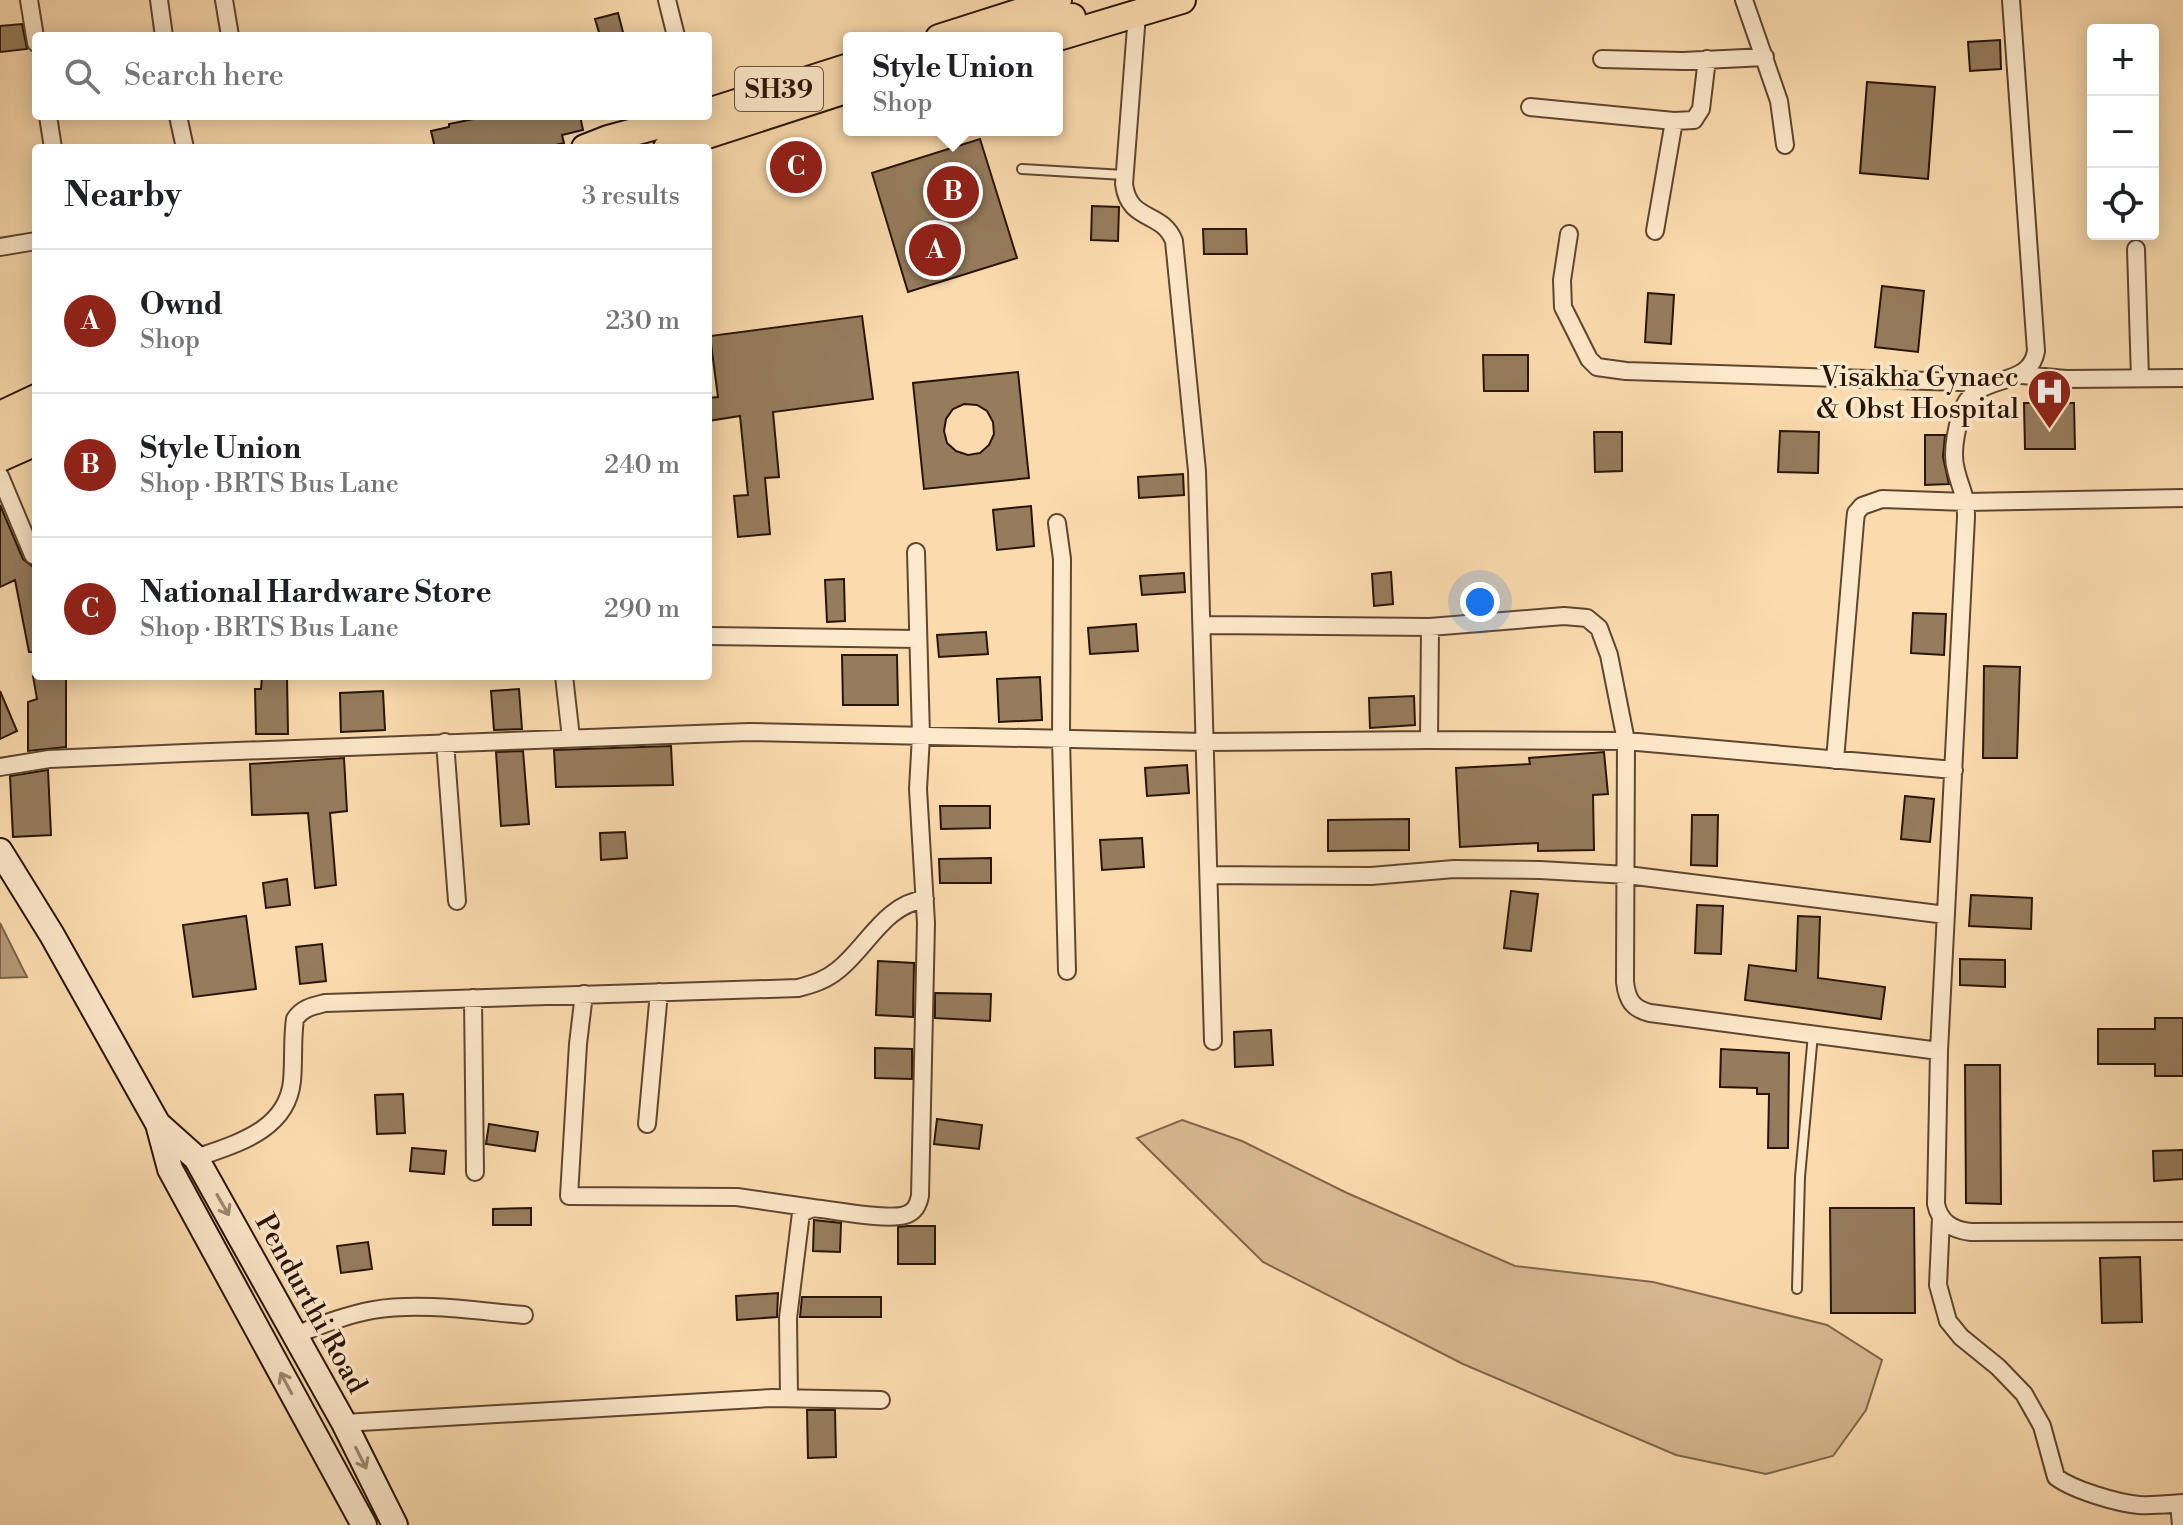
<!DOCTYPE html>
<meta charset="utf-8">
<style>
:root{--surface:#fff;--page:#f2f2f2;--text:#202124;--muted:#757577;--line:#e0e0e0;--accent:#8f2418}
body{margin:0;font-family:"Libre Bodoni",serif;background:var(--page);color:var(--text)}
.controls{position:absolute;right:24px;top:24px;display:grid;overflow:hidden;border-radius:8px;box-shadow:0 4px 20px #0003}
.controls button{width:72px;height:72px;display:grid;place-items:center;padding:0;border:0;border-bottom:2px solid var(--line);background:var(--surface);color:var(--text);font:40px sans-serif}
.you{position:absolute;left:1480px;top:602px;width:28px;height:28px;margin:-20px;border:6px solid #fff;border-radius:50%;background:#1a73e8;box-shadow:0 0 0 12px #1a73e833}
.badge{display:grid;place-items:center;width:52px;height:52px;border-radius:50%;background:var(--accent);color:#fff;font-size:26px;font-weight:700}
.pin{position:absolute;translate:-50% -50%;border:4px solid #fff;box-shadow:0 2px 8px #0006}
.popup{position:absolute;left:843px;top:32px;width:220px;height:104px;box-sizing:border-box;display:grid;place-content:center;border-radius:8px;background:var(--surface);filter:drop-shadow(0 2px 6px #0005);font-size:26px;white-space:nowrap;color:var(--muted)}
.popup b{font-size:30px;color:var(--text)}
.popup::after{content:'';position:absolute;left:50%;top:100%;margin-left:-16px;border:16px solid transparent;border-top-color:var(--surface)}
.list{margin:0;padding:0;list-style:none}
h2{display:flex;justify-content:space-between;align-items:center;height:104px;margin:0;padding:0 32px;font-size:34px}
h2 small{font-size:26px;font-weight:400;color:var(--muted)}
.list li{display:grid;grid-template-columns:52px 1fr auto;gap:24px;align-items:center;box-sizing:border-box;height:144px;padding:0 32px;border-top:2px solid var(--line)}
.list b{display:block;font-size:30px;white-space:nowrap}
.list p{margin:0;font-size:26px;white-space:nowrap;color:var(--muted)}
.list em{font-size:26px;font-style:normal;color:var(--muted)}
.icon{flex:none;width:44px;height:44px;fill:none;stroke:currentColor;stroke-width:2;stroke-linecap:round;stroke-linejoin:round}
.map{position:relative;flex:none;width:2183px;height:1525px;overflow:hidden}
.search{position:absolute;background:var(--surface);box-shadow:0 4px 20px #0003;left:32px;top:32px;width:680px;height:88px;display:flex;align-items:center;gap:20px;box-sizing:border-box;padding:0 28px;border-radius:8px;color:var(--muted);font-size:30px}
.panel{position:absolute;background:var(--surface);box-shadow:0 4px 20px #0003;left:32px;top:144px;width:680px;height:536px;border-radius:8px}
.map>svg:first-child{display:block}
.green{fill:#d7b991;stroke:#80674b;stroke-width:2}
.water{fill:#b49875;stroke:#7c6448;stroke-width:2}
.building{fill:#967c5d;stroke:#291505;stroke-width:2;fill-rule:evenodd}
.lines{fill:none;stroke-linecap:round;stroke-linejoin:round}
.service-casing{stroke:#5e462f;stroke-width:12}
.minor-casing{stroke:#5e462f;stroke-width:20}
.secondary-casing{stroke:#291505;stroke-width:28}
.primary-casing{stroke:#291505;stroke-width:30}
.service{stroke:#fce8ca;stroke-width:8}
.minor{stroke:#fce8ca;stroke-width:16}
.secondary{stroke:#fce8ca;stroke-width:24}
.primary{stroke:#fbdbae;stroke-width:26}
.oneway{stroke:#9d8971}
.labels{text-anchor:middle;stroke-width:7;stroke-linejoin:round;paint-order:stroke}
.shield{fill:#fce8ca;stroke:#685440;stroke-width:2}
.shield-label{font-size:26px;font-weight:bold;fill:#291505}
.poi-label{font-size:28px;fill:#291505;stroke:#fce8ca;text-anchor:end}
.street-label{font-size:28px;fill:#291505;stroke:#fce8ca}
</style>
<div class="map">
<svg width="2183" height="1525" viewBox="0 0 2183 1525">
<rect width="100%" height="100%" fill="#fbdbae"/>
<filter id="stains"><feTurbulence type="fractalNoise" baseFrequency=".0025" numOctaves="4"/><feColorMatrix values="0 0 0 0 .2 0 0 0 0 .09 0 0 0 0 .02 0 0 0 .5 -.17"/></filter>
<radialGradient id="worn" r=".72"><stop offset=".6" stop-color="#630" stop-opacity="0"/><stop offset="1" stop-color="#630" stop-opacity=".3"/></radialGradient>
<!-- green -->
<path class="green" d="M1182,1120L1242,1141L1347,1193L1515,1266L1653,1282L1827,1325L1882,1360L1866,1410L1833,1456L1766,1474L1676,1455L1463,1364L1263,1262L1137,1138Z"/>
<!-- water -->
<path class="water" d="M0,923L27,977L0,978Z"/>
<!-- building -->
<path class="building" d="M618,13L624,36H600L595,19Z
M22,24L27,49L0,52V26Z
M2000,40L2001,69L1970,71L1968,42Z
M1867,82L1935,87L1928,179L1860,173Z
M488,116H580L583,130L562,135L564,143L543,148H435L431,131L449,127V124Z
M980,139L1017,258L908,292L872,173Z
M1092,206L1119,207L1118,241L1091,240Z
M1203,229H1246L1247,254H1204Z
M1882,286L1924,291L1918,352L1875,347Z
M1648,293L1674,295L1671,344L1645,342Z
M862,316L873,399L773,412L779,477L765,478L770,534L738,537L734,496L748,495L740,416L708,421V398L718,397L710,336Z
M1483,355H1528V391H1484Z
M1018,372L1029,478L924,489L913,383ZM964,404L977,405L987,411L993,422L994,434L989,445L980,453L968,455L956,451L947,443L944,431L946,419L953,409Z
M2024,403H2074L2075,449H2025Z
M1780,431L1819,432L1818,473L1778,472Z
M1594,432H1622V471L1595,472Z
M1925,435H1945L1943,457L1949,484L1925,485Z
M1183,474L1184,495L1139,498L1138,477Z
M0,505L23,559L36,569V652H29L15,580L0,587Z
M1031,506L1034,546L997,550L993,510Z
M1391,572L1393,604L1374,606L1372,574Z
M1184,573L1185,592L1142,595L1140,576Z
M844,579L845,621L827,622L825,580Z
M1913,613L1946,614L1944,655L1911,653Z
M1136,624L1138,651L1090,654L1088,628Z
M986,632L988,654L939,657L937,635Z
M842,655H897L898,705H843Z
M1984,666L2020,667L2017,758H1983Z
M33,676H66V747L28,751V702L37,699Z
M262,676H287L288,734H256L255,689H261Z
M1040,677L1042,720L999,722L997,679Z
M519,689L522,729L494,730L491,691Z
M0,691L17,731L0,739Z
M383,691L385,730L341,732L340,693Z
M1414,696L1415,725L1370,728L1369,698Z
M671,746L673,785L556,787L554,750Z
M523,751L529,824L501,826L496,752Z
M1604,752L1608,794L1593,795L1594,850L1538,851V843L1460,847L1456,768L1530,764L1529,758Z
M344,758L347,811L330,813L336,885L315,888L308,813L252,815L250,764Z
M1187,765L1189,793L1147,796L1145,768Z
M48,770L51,835L13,837L10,776Z
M1905,796L1934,799L1930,842L1901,839Z
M940,806H990V828L941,829Z
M1692,815H1718L1717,866L1691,865Z
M1409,819V850L1328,851V820Z
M625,832L627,858L601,860L600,833Z
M1142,838L1144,867L1102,870L1100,840Z
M991,858V883H940L939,859Z
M287,879L290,905L266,908L263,883Z
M1511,891L1538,894L1531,951L1504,948Z
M1971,895L2032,898L2031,929L1969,926Z
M1697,905L1723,906L1721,954L1695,953Z
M246,916L256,989L193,997L183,925Z
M1798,916L1820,917L1818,978L1885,987L1881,1019L1745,1000L1749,965L1796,971Z
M322,944L326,981L300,984L296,947Z
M1960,959L2005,960V987L1960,985Z
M878,961L914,963L913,1017L876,1015Z
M935,993L991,994L990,1021L935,1018Z
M2155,1018H2183V1076H2155V1064H2098V1029H2155Z
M1271,1030L1273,1065L1235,1067L1234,1032Z
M875,1048L912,1049V1079L875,1078Z
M1721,1049L1789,1053L1788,1148H1768L1769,1094H1757V1088L1720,1087Z
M1965,1065H2000L2001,1204L1966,1203Z
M403,1094L405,1133L377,1134L375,1095Z
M937,1119L982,1125L979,1149L934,1144Z
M489,1124L538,1132L535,1151L486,1144Z
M412,1148L446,1151L444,1174L410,1171Z
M2183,1150V1179L2154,1181L2153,1151Z
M531,1208V1225H493V1209Z
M1830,1208H1914L1915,1313H1831Z
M814,1220L841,1223L840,1252L813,1251Z
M908,1226H935V1264H898V1227Z
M368,1242L372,1269L341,1273L337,1246Z
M2140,1257L2142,1322L2102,1323L2100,1258Z
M778,1293L777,1317L737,1320L736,1296Z
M802,1297H881V1317H800Z
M807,1410H835L836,1457L808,1458Z"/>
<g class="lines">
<defs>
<path id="service" d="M1022,169L1124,175
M1797,1289L1800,1177L1813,1034"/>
<path id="minor" d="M29,0L36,43
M159,0L164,36
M224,0L230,36
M667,0L676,36
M1744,0L1779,101L1785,145
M2011,0L2036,351C2029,392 1974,369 1961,414C1956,431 1951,453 1956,470C1961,491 1966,493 1966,517L1939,1051L1936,1204C1940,1223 1953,1230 1971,1232L2183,1231
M1137,14L1124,184C1129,223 1162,210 1174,241L1197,471L1213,1041
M1602,59L1683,61L1765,57
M1530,107L1674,121L1694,120L1701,109L1707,59
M48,116L53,148
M178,116L185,148
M1655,231L1674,121
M1569,234L1562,280L1563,307L1589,359L1597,367L1626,371L1989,383
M0,247L36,241
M2136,249L2140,378
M2022,375L2066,379L2183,378
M0,476L33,555
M1057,523L1062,559L1061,739L1067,971
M1203,625L1430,627L1564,616L1587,618L1599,628L1609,655L1626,741L1625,982C1627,1000 1633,1009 1650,1013L1939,1051
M708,636L918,639
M564,676L571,738
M1429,740L1430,627
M445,742L457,901
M1835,760L1855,522L1856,513L1862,506L1882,499L1966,502L2183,498
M0,767L49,759L185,753L749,732L1205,742L1429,740L1626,741L1954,770
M1209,875L1371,876L1454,869L1540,870L1627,875L1946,915
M584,994L578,1044L569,1196L737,1197L813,1208
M473,998L475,1172
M647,1124L659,992
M196,1158C235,1144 287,1131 292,1081C294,1060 292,1039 295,1019C302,1008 313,1006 325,1003L798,988C813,984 826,980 838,970C868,946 884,905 925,899
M1941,1218L1938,1285L1948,1321L1961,1337L1998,1367L2024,1394L2042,1426L2056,1477C2073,1490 2117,1503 2139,1505C2153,1506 2169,1504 2183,1503
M295,1335C321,1325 346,1315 373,1310C422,1302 475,1311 524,1315
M789,1397L788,1318L801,1213L813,1208C834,1210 887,1221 905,1215C915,1212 918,1205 920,1196L926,923L918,789L921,736L916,552
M344,1423L772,1398L881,1400
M2179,1504L2181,1525"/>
<path id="secondary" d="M0,851L52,935L158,1124L170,1169L364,1525
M158,1124L196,1158L344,1423L395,1525"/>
<path id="primary" d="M939,38L1058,0
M1007,38L1072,17
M1055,38L1182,0
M708,112L849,67
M585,148L608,139L693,116
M667,148L849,89
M0,415L36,398
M0,438L36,419
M0,458L36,442"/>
</defs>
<!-- service casing -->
<use href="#service" class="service-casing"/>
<!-- minor casing -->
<use href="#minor" class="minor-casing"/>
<!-- secondary casing -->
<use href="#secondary" class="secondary-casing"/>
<!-- primary casing -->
<use href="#primary" class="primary-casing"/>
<!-- service -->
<use href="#service" class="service"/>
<!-- minor -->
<use href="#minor" class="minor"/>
<!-- secondary -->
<use href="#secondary" class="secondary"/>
<!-- primary -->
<use href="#primary" class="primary"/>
</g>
<!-- one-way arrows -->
<defs><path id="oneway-shaft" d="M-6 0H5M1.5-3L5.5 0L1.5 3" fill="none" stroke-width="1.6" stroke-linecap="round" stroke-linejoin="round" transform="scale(2)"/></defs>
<g class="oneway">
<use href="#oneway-shaft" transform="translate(223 1205) rotate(60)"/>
<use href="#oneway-shaft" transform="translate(286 1383) rotate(-118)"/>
<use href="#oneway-shaft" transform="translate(361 1458) rotate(63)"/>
</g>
<!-- icons -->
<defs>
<symbol id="hospital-pin" viewBox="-11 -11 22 30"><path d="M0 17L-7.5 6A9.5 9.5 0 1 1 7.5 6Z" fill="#8f2418" stroke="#fce8ca"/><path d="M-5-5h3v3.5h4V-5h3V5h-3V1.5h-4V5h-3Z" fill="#fff"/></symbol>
</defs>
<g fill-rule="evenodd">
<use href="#hospital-pin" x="2024" y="366" width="51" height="69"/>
</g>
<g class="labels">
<!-- shield labels -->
<rect class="shield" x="735" y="67" width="88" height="44" rx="6"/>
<g class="shield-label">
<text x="779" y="98">SH39</text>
</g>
<!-- poi labels -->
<g class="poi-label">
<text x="2019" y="386">Visakha Gynaec<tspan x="2019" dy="32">&amp; Obst Hospital</tspan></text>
</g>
<!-- street labels -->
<g class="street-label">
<text transform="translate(312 1303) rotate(61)" y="10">Pendurthi Road</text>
</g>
</g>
<rect width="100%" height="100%" filter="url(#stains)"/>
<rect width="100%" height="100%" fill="url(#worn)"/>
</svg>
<div class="controls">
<button>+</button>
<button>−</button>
<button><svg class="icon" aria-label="locate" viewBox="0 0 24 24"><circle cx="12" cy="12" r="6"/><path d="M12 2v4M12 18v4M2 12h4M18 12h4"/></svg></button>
</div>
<div class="you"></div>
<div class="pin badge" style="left:935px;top:250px">A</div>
<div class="pin badge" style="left:953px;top:192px">B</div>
<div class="popup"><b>Style Union</b>Shop</div>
<div class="pin badge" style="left:796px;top:167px">C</div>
<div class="search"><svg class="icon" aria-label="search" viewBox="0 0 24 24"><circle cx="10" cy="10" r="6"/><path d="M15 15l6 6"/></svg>Search here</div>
<section class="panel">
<h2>Nearby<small>3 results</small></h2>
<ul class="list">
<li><span class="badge">A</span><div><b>Ownd</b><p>Shop</p></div><em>230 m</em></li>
<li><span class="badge">B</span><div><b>Style Union</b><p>Shop · BRTS Bus Lane</p></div><em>240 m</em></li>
<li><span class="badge">C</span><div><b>National Hardware Store</b><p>Shop · BRTS Bus Lane</p></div><em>290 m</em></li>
</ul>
</section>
</div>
